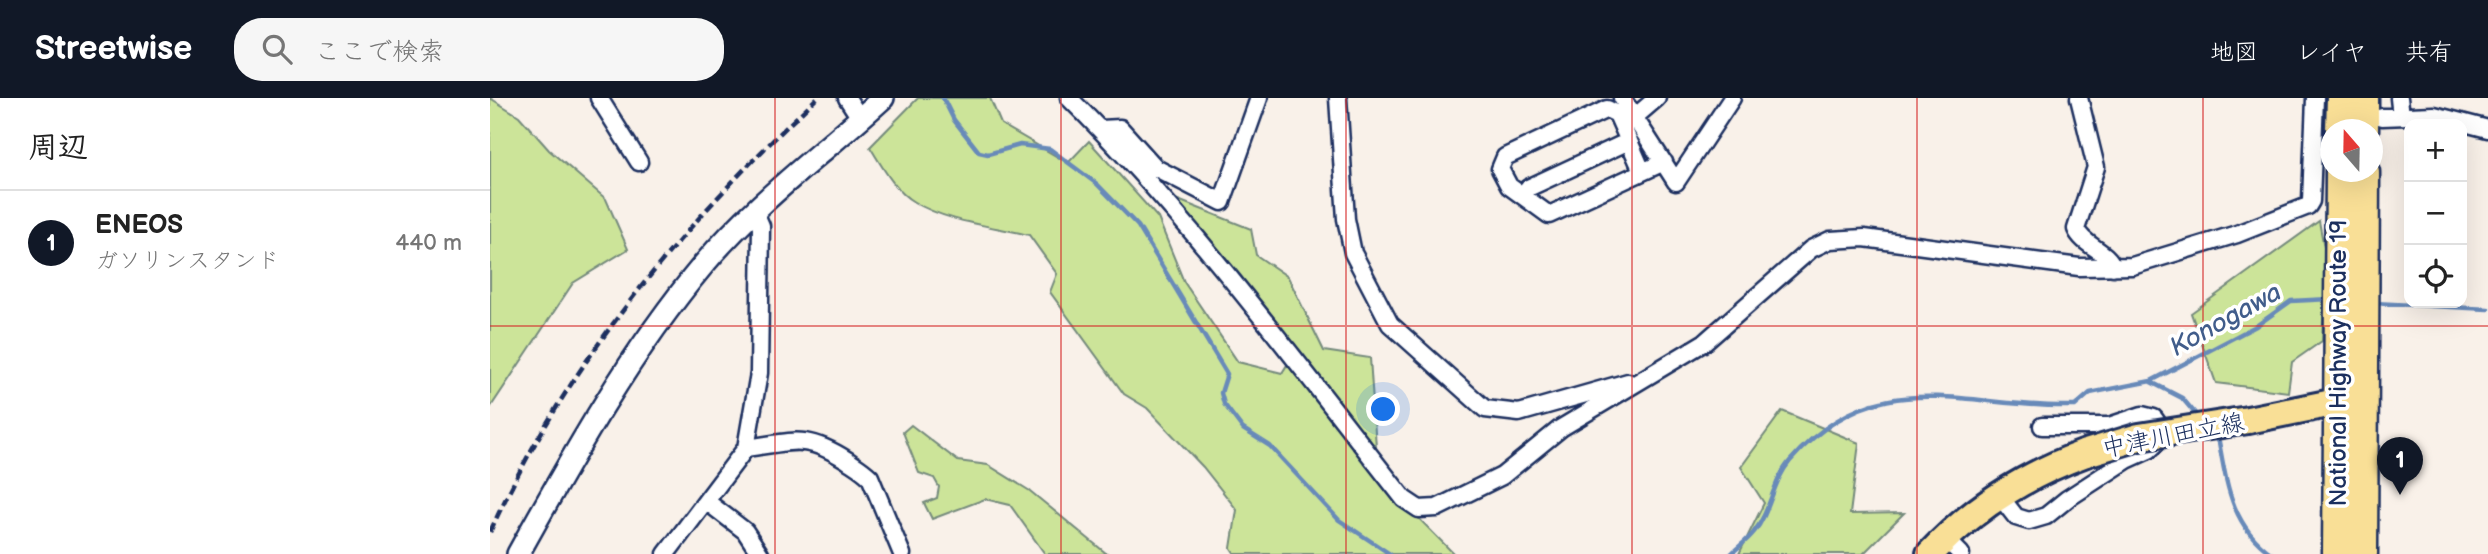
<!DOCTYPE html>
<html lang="ja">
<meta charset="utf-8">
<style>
:root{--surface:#fff;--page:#f6f6f6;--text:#222;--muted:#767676;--line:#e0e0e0;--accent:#111827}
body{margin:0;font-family:"Balsamiq Sans","Klee One",sans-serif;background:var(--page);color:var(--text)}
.controls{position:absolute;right:21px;top:21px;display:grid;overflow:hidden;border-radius:14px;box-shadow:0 7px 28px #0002}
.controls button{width:63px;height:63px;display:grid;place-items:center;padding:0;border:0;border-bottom:2px solid var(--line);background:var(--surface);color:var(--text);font:35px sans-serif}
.compass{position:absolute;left:1830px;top:21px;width:63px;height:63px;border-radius:50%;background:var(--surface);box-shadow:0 7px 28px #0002;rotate:340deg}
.you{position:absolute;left:894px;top:312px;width:24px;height:24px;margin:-18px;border:5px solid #fff;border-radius:50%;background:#1a73e8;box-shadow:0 0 0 10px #1a73e833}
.badge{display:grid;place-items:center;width:46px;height:46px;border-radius:50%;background:var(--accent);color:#fff;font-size:23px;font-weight:700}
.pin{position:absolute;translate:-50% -58px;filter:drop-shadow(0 2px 4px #0008)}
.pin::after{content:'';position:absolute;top:37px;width:24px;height:21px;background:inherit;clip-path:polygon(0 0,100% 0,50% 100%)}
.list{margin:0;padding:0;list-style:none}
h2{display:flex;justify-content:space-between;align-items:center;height:91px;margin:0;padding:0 28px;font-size:30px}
h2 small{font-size:23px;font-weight:400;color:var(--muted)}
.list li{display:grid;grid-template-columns:46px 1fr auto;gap:21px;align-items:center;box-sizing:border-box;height:105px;padding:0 28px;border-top:2px solid var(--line)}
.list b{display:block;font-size:26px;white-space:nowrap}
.list p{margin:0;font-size:23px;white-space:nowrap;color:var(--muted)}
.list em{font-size:23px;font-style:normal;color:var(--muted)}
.icon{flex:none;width:38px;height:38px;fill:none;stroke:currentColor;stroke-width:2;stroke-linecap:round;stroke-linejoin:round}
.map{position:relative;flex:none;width:1998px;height:456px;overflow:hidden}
header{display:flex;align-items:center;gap:42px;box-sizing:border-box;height:98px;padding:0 35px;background:var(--accent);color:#fff}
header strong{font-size:33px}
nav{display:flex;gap:38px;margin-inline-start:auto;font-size:24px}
.search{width:490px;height:63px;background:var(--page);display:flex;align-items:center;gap:18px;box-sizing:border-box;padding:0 24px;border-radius:28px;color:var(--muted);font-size:26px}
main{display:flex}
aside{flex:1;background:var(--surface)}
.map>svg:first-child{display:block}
.green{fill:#cce499;stroke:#748a7c;stroke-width:2}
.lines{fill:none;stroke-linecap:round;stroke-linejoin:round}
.stream{stroke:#688ab9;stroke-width:4.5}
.minor-casing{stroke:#1b2f5e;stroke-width:21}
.tertiary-casing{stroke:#1b2f5e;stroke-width:26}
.primary-casing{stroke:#1b2f5e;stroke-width:32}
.trunk-casing{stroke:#1b2f5e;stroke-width:33}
.minor{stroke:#fff;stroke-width:16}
.tertiary{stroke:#fff;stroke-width:21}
.primary{stroke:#f9df96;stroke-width:26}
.trunk{stroke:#f9df96;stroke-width:28}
.rail{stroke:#1b2f5e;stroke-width:4.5;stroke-dasharray:10 5;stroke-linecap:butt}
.primary-bridge-casing{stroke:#1b2f5e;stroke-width:32;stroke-linecap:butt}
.primary-bridge{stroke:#f9df96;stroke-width:26}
.grid{fill:none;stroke:#d62828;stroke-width:2;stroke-opacity:0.55}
.labels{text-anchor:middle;stroke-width:7;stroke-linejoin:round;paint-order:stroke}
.street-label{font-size:24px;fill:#1b2f5e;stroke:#fff}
.water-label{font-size:26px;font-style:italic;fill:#415d8b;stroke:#fff}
</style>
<header>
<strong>Streetwise</strong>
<div class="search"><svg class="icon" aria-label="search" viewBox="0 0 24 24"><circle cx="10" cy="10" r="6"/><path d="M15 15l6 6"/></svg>ここで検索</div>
<nav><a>地図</a><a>レイヤ</a><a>共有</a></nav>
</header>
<main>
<aside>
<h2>周辺<small></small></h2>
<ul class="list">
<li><span class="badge">1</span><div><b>ENEOS</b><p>ガソリンスタンド</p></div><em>440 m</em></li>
</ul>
</aside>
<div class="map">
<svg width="1998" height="456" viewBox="0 0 1998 456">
<rect width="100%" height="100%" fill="#f9f1e9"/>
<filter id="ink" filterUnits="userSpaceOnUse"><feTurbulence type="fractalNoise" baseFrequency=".0143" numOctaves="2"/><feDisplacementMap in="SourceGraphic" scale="14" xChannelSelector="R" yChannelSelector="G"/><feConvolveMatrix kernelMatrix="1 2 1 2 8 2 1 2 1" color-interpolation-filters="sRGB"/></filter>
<g filter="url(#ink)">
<!-- green -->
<path class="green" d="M0,0L29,18L59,52L116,101L138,151L83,185L0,310Z
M428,0H500L511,26L578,65L599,43L668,120L694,184L748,264L792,275L806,252L678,98L761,131L766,157L798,179L834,253L880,260L888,379L964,456H745L741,450L747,412L713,369L657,310L634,296L560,194L567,176L539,137C502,128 457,124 424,104C405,93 392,68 380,49Z
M1829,123L1836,160L1832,243L1802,264L1798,294L1726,285L1701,215Z
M1292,313L1369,345L1360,416L1414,415L1373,456H1249L1274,405L1251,369Z
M421,327L468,363L498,367L540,393L617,456H555L520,407L495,401L442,421L434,405L447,400L449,389L444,380L429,375L413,334Z"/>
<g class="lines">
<!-- stream -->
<path class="stream" d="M453,0L464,22L489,54L498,56L530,47L560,51L607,86L648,128L737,276L731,295L734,306L753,331L780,348L849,422L900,456
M1884,205L1998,211
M1661,284L1692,300L1709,320
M1724,338L1729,344C1737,388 1742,428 1782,456
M1241,456C1248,449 1258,442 1264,434C1281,413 1282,384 1300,363C1388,262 1474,311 1585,308L1600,295L1661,283L1766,228L1801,203L1840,201"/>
<defs>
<path id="minor" d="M109,0L149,64
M357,0L370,20
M579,0C703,123 807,265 914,401L929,411L947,410L1012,378L1071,330L1215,244L1321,151L1340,142L1374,140L1589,169L1642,168L1747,136L1818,108L1821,103L1825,0
M848,0L856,121L863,155L900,226L995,311L1029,315L1138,284
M1132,0L1186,84L1242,0
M1589,0L1606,69L1586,131C1593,148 1617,152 1623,169
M1909,0L1911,18
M1146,18L1167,0
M1892,19L1944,17L1998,31
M611,31L630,30L666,70L732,104L769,0
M1152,73L1127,16L1117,11L1015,59L1010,71L1019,88L1059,117L1174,64
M1033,98L1038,90L1139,43
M256,350C304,344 314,335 357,362C366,368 373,372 380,379L412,456
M1508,396L1526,419L1539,423L1556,418L1577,401L1637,362L1659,352L1670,342L1671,330L1664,320L1652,317L1619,328H1552
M216,403L255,433L270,456
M1455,440L1471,456
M176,456L256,350L269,275L271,128L265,114"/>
<path id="tertiary" d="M28,456C83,357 141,253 214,166C266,104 333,55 393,0"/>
<path id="primary" d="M1758,322L1847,304L1867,305
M1440,456C1484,409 1535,377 1596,355"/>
<path id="trunk" d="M1874,0V32
M1850,32L1851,0
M1847,456L1850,74
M1873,456L1875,74"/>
</defs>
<!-- minor casing -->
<use href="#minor" class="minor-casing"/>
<!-- tertiary casing -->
<use href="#tertiary" class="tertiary-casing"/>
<!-- primary casing -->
<use href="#primary" class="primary-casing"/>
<!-- trunk casing -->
<use href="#trunk" class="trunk-casing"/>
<!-- minor -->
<use href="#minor" class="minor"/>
<!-- tertiary -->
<use href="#tertiary" class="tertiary"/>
<!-- primary -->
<use href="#primary" class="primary"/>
<!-- trunk -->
<use href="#trunk" class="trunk"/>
<!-- rail -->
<path class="rail" d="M0,434C76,266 193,125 327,0"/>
<defs>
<path id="primary-bridge" d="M1596,355L1649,339L1758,322"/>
</defs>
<!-- primary-bridge casing -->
<use href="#primary-bridge" class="primary-bridge-casing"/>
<!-- primary-bridge -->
<use href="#primary-bridge" class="primary-bridge"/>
</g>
</g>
<!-- grid -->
<path class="grid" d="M285,0V456M571,0V456M856,0V456M1142,0V456M1427,0V456M1713,0V456M0,228H1998"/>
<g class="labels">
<!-- street labels -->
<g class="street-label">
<text transform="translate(1848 265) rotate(-90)" y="8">National Highway Route 19</text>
<text transform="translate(1683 337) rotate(-11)" y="8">中津川田立線</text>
</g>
<!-- water labels -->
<g class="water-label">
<text transform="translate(1735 221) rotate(-29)" y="9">Konogawa</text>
</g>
</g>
</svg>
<div class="controls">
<button>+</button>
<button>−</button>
<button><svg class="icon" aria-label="locate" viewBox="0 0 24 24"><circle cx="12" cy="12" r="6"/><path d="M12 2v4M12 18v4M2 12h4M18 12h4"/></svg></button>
</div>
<svg class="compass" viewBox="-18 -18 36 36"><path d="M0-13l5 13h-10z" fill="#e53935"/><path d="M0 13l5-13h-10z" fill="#767676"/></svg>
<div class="you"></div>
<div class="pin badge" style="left:1910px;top:397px">1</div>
</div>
</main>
